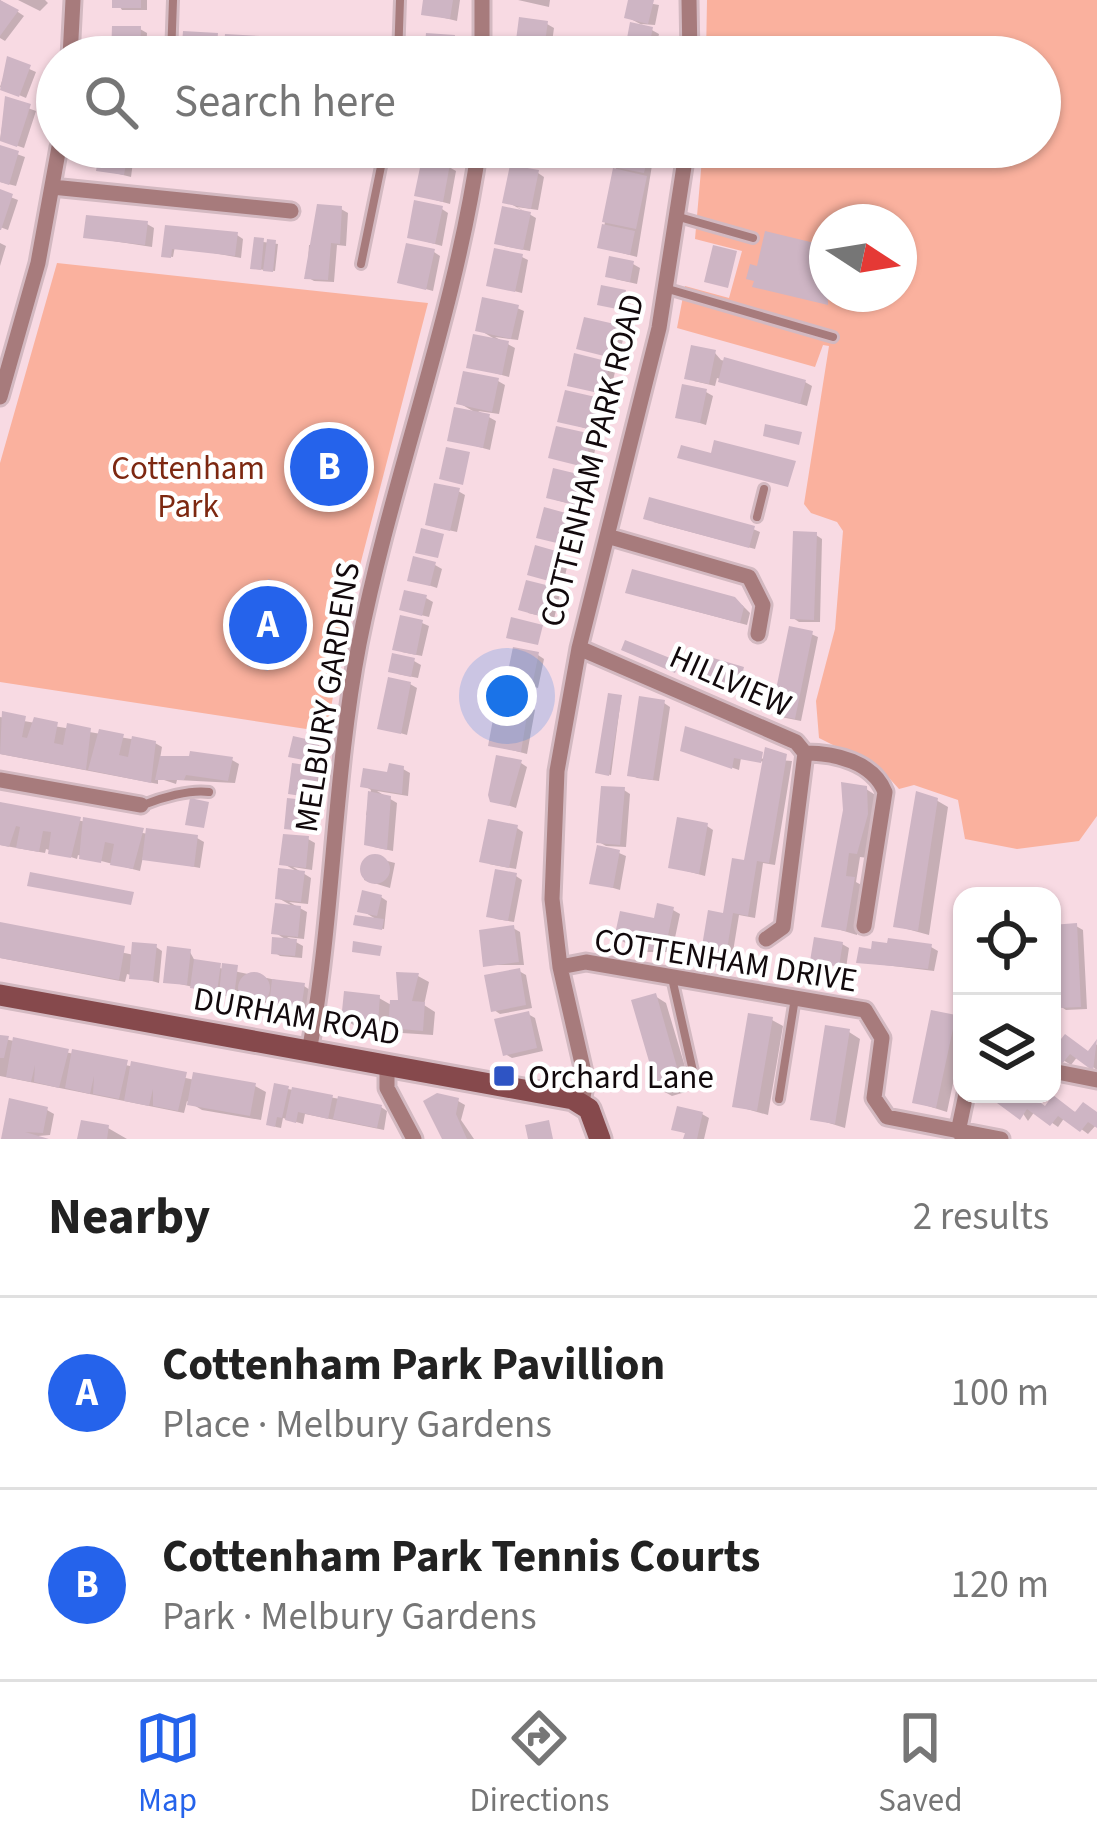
<!DOCTYPE html>
<meta charset="utf-8">
<style>
:root{--surface:#fff;--page:#f2f2f2;--text:#222;--muted:#767676;--line:#e0e0e0;--accent:#2563eb}
body{margin:0;font-family:"Source Sans 3",sans-serif;background:var(--page);color:var(--text)}
.controls{position:absolute;right:36px;bottom:36px;display:grid;overflow:hidden;border-radius:24px;box-shadow:0 3px 9px #0004}
.controls button{width:108px;height:108px;display:grid;place-items:center;padding:0;border:0;border-bottom:3px solid var(--line);background:var(--surface);color:var(--text);font:60px sans-serif}
.compass{position:absolute;left:809px;top:204px;width:108px;height:108px;border-radius:50%;background:var(--surface);box-shadow:0 3px 9px #0004;rotate:102deg}
.you{position:absolute;left:507px;top:696px;width:42px;height:42px;margin:-30px;border:9px solid #fff;border-radius:50%;background:#1a73e8;box-shadow:0 0 0 18px #1a73e833}
.badge{display:grid;place-items:center;width:78px;height:78px;border-radius:50%;background:var(--accent);color:#fff;font-size:39px;font-weight:700}
.pin{position:absolute;translate:-50% -50%;border:6px solid #fff;box-shadow:0 3px 12px #0006}
.list{margin:0;padding:0;list-style:none}
h2{display:flex;justify-content:space-between;align-items:center;height:156px;margin:0;padding:0 48px;font-size:51px}
h2 small{font-size:39px;font-weight:400;color:var(--muted)}
.list li{display:grid;grid-template-columns:78px 1fr auto;gap:36px;align-items:center;box-sizing:border-box;height:192px;padding:0 48px;border-top:3px solid var(--line)}
.list b{display:block;font-size:45px;white-space:nowrap}
.list p{margin:0;font-size:39px;white-space:nowrap;color:var(--muted)}
.list em{font-size:39px;font-style:normal;color:var(--muted)}
.icon{flex:none;width:66px;height:66px;fill:none;stroke:currentColor;stroke-width:2;stroke-linecap:round;stroke-linejoin:round}
.map{position:relative;flex:none;width:1097px;height:1139px;overflow:hidden}
.search{position:absolute;background:var(--surface);box-shadow:0 3px 9px #0004;left:36px;right:36px;top:36px;height:132px;display:flex;align-items:center;gap:30px;box-sizing:border-box;padding:0 42px;border-radius:66px;color:var(--muted);font-size:45px}
.sheet{height:540px;background:var(--surface)}
nav{display:flex;justify-content:space-around;align-items:center;box-sizing:border-box;height:168px;border-top:3px solid var(--line);background:var(--surface);font-size:33px;color:var(--muted)}
nav a{display:grid;justify-items:center;gap:6px}
nav .on{color:var(--accent)}
.map>svg:first-child{display:block}
.green{fill:#fab19e;fill-rule:evenodd}
.shadow{fill:#0003}
.building{fill:#ceb5c4}
.lines{fill:none;stroke-linecap:round;stroke-linejoin:round}
.service-casing{stroke:#d3b9c1;stroke-width:14}
.minor-casing{stroke:#d3b9c1;stroke-width:21}
.secondary-casing{stroke:#d3b9c1;stroke-width:27}
.service{stroke:#a77b7c;stroke-width:8}
.minor{stroke:#a77b7c;stroke-width:15}
.secondary{stroke:#86494c;stroke-width:21}
.poi-dot{fill:#2e54c4;stroke:#fff;stroke-width:4.5}
.labels{text-anchor:middle;stroke-width:9;stroke-linejoin:round;paint-order:stroke}
.street-label{font-size:33px;fill:#12090c;stroke:#fff}
.park-label{font-size:33px;fill:#7d2811;stroke:#fff}
.poi-label{font-size:33px;fill:#12090c;stroke:#fff;text-anchor:start}
</style>
<div class="map">
<svg width="1097" height="1139" viewBox="0 0 1097 1139">
<rect width="100%" height="100%" fill="#f8dae3"/>
<!-- green -->
<path class="green" d="M707,0H1097V816L1079,841L1017,849L965,839L958,800L914,785L899,789L881,769L819,738L816,701L835,629L843,531L837,522L811,513L804,504L829,346L823,345L815,367L677,328L685,286L729,298L742,251L695,239L703,147H1040V57H706ZM827,222H899V294H827Z
M57,263L428,303L357,577L326,732L0,682V463Z"/>
<!-- shadow -->
<path class="shadow" d="M0,0L24,16L5,41L0,38Z
M18,0H45L48,3L40,11Z
M115,0H147V10H122Z
M426,0H460L457,21L424,13Z
M518,0H550L549,7Z
M631,0L659,5L655,25L641,24L659,34L654,57H635L646,27L627,17Z
M547,24L554,28L550,57L517,54Z
M140,29L147,33L146,57H114Z
M217,36L227,42L259,39L307,47L379,45L385,48V57H184Z
M454,38L461,42L459,57H427Z
M9,60L36,72L26,98L0,87Z
M6,100L36,111L24,148L0,140Z
M103,147H135L131,177L99,169Z
M176,147H376L375,164L295,154L294,160L254,152L253,157L215,150L214,155L183,153Z
M424,147H457L455,160L429,155Z
M512,147H545L542,167L510,158Z
M620,147H655L637,257L600,247Z
M0,148L25,157L16,186L0,182Z
M449,167L456,171L450,204L417,195Z
M538,173L544,177L538,210L517,207L536,218L530,251L504,246L498,243L525,212L506,201Z
M0,193L18,200L8,230L0,227Z
M341,209L348,213L346,246L337,245L334,282L314,281L307,277L309,245H318Z
M442,209L448,213L442,246L410,237Z
M147,224L154,228L152,247L87,237Z
M168,228L237,235L243,239L241,258L175,246L173,257L167,256Z
M256,241L278,244L275,271L256,269Z
M0,243L6,246L0,266Z
M434,252L440,256L433,291L400,282Z
M522,257L528,260L522,293L490,285Z
M633,264L640,268L637,284L615,279Z
M625,293L632,297L629,312L600,303Z
M517,308L524,311L518,340L495,337L515,348L509,377L469,366L498,341L478,329Z
M618,328L625,332L618,359L579,348Z
M715,353L721,360L805,382L812,386L807,406L717,378L715,386L694,381Z
M609,364L616,368L609,396L570,384Z
M498,381L505,385L499,414L478,411L496,421L490,450L450,439L478,414L459,403Z
M706,392L713,396L706,425L678,416Z
M599,401L606,404L599,432L560,421Z
M590,437L597,441L591,468L551,457Z
M581,478L588,481L582,507L556,500Z
M458,491L465,495L457,532L435,527Z
M572,517L578,521L573,543L543,536Z
M653,522L753,529L760,532L755,549Z
M816,535L822,539L820,622H799L793,618Z
M562,555L569,559L563,584L530,574Z
M435,565L442,569L437,588L410,579Z
M528,584L560,594L554,619L528,613Z
M287,587L270,670L253,666Z
M635,595L742,605L750,613L747,625Z
M426,598L433,602L429,617L409,612Z
M422,623L429,626L422,656L402,652Z
M811,634L818,637L801,721L781,717L774,713Z
M538,655L544,659L538,688L510,680Z
M414,661L421,665L418,678L398,674Z
M743,670L750,674L745,693L697,679Z
M410,684L417,688L407,735L380,727Z
M621,698L611,775L601,773Z
M664,703L670,707L659,781L637,778L630,774Z
M528,706L535,710L527,754L492,745Z
M0,717L155,743L162,747L160,759L232,760L239,764L235,783L177,780L176,784L158,778V784L0,754Z
M318,745L324,748L321,764L292,756Z
M690,753L792,761L775,865L763,863L755,918L739,915L730,970L702,962L746,864L766,762L741,758L739,770Z
M521,763L527,767L516,808L493,800Z
M403,769L410,773L408,796L377,791L397,803L393,851L374,847L373,819L366,815L371,790L363,785Z
M318,770L325,773L321,800L291,792Z
M866,789L877,796L876,835L868,858L860,857L856,882L865,887L857,935L824,925Z
M624,790L630,794L626,847L606,846L599,842Z
M936,800L948,807L929,935L896,926Z
M312,803L320,808L317,834L287,828Z
M0,805L148,834L197,838L204,842L200,868L143,857L140,871L78,855L77,859L46,849L45,853L0,845Z
M707,826L713,830L705,876L672,867Z
M517,828L523,832L516,869L489,864Z
M308,839L315,843L312,870L293,867L311,878L308,904L289,902L307,912L304,939L287,937L303,946L302,958L280,956L274,952L290,942L274,932L296,908L278,898L300,873L282,863Z
M619,853L626,856L620,890L593,882Z
M369,856L395,863L390,888L364,880Z
M516,876L522,880L514,922L496,919L489,915Z
M381,897L387,901L384,929L359,925L379,921L361,910Z
M673,910L680,914L672,952H641L617,938Z
M0,926L134,955L156,947L162,951L159,983L127,974L125,982L0,958Z
M1076,926L1083,930L1087,1009L1066,1010L1060,1006Z
M513,928L520,932L524,965H486Z
M842,944L849,948L846,968L813,960Z
M931,947L938,951L934,971L860,962L873,953Z
M190,952L196,963L304,986L310,990L308,1012L166,981Z
M519,971L526,975L532,1008L500,1014L494,1010Z
M418,976L429,982L424,1005L435,1012L433,1035L402,1033L388,1025L355,1026L344,1019L379,998L393,1006L401,1003Z
M655,996L666,1003L692,1090L672,1096L661,1090Z
M528,1014L535,1018L543,1051L512,1058L505,1054Z
M955,1018L962,1022V1041L947,1112L915,1102Z
M772,1020L783,1026L768,1115L736,1106Z
M849,1032L860,1039L845,1128L813,1118Z
M0,1038L195,1080L255,1086L266,1092L261,1120L202,1110L187,1101L184,1113L0,1076Z
M1052,1042L1089,1054L1097,1044V1070L1078,1056L1071,1065L1052,1053Z
M288,1089L381,1107L387,1111L384,1130L305,1114L303,1124L283,1118L281,1128L276,1127L269,1123Z
M1025,1094L1046,1109L1097,1114V1124L1088,1134L1065,1117L1058,1127L1035,1111L1028,1121L1016,1103Z
M458,1101L465,1105L461,1120L474,1139H445Z
M47,1110L54,1114L50,1135L4,1139Z
M702,1114L709,1118L704,1139H686L687,1134L675,1129Z
M108,1128L127,1139H80Z"/>
<!-- building -->
<path class="building" d="M0,0L19,10L0,36Z
M112,0H141V8H112Z
M423,0H453L450,19L421,15Z
M628,0H654L648,24L624,18Z
M519,17L548,21L543,57L514,56Z
M630,22L653,27L647,57H631L633,51L625,49Z
M112,26H141L140,57H111Z
M183,31L218,33L216,57H181Z
M426,33L455,35L453,57H424Z
M225,34L260,36L258,57H223Z
M265,37L300,39L299,57H263Z
M304,37L339,39L338,57H303Z
M345,39L379,42L378,57H343Z
M7,56L31,65L19,97L0,90Z
M5,96L31,104L17,147L0,141Z
M0,145L19,151L9,185L0,182Z
M100,147H129L124,175L96,171Z
M170,147H209L208,153L170,150Z
M213,147H248L247,155L212,152Z
M254,147H289L288,158L253,155Z
M295,147H330L329,159L294,157Z
M334,147H370L368,162L333,159Z
M420,147H450L448,159L419,153Z
M509,147H539L535,165L506,160Z
M617,147H650L644,173L613,167Z
M422,158L450,164L443,202L414,196Z
M510,165L539,170L531,209L502,203Z
M613,168L647,176L636,229L602,222Z
M0,189L13,194L1,230H0Z
M414,200L443,206L435,244L407,238Z
M317,204L342,206L340,244L331,243L328,280L304,279Z
M502,206L531,212L523,250L494,244Z
M86,215L148,221L145,245L83,238Z
M602,224L635,231L630,255L597,248Z
M165,225L238,232L235,256L172,249L171,258L161,257Z
M765,231L827,246L828,305L752,287L754,281L746,279L750,264L757,266Z
M254,237L264,238L261,270L250,269Z
M267,239L276,240L273,272L263,271Z
M406,243L435,249L426,290L397,283Z
M713,245L737,251L728,288L704,282Z
M494,248L523,254L515,292L486,286Z
M609,256L634,261L630,282L605,277Z
M601,285L626,290L622,310L597,305Z
M482,297L519,305L511,339L475,331Z
M584,317L619,325L612,358L576,349Z
M473,334L509,341L502,375L466,368Z
M691,345L716,350L709,384L684,379Z
M574,353L610,362L603,394L567,386Z
M724,357L806,380L800,404L718,382Z
M463,371L499,378L492,412L456,404Z
M682,384L707,389L700,423L675,418Z
M565,390L600,398L593,430L557,422Z
M454,407L490,414L483,448L447,441Z
M765,424L802,432L799,445L763,436Z
M556,426L592,434L584,467L548,458Z
M714,440L796,461L788,487L677,458L681,445L711,453Z
M446,447L470,452L463,485L439,479Z
M553,468L582,475L575,505L546,498Z
M434,483L460,488L450,531L425,525Z
M649,497L755,526L749,548L643,519Z
M544,507L573,515L565,545L536,538Z
M421,528L444,534L438,558L415,553Z
M793,531L817,532L814,620L790,619Z
M535,545L563,553L556,583L527,575Z
M413,556L436,562L430,586L407,581Z
M632,569L735,597L744,607L740,623L625,593Z
M268,579L289,584L268,671L247,666Z
M526,580L554,587L547,618L518,610Z
M404,590L427,595L422,616L399,610Z
M400,615L423,620L416,655L392,650Z
M511,617L543,625L538,645L506,638Z
M789,626L813,631L795,719L771,714Z
M625,640L680,662L675,673L621,650Z
M513,647L539,652L532,686L506,681Z
M693,652L744,667L738,691L687,676Z
M392,653L415,658L411,677L388,672Z
M388,677L411,682L401,734L377,729Z
M608,693L622,695L609,776L595,773Z
M639,696L665,700L653,780L627,776Z
M497,698L529,703L521,752L488,746Z
M2,711L26,716L22,737L27,738L34,717L58,722L54,743L63,745L67,723L91,728L86,770L0,754Z
M685,726L763,752L761,763L734,758L732,769L680,751Z
M99,729L124,734L119,755L128,757L132,736L156,741L151,783L88,770Z
M293,736L319,742L314,762L288,757Z
M765,747L787,754L769,863L757,861L748,916L733,913L724,968L699,964L708,910L723,913L732,858L744,860Z
M190,751L233,757L228,781L186,775L184,780H155L160,756H189Z
M496,755L522,760L509,806L490,802L488,795Z
M292,763L319,767L315,798L288,794Z
M389,763L404,766L402,794L360,787L363,768L387,772Z
M841,782L867,786L868,814L857,854L849,853L846,876L855,877L846,931L821,927L843,810Z
M601,786L625,787L620,845L596,843Z
M368,791L391,796L387,850L364,845Z
M916,791L938,798L918,931L893,927Z
M190,798L209,802L204,828L185,825Z
M287,798L314,801L311,832L284,829Z
M0,802L81,817L71,858L48,854L51,832L43,831L39,852L16,848L20,827L16,826L9,847L0,845Z
M83,817L144,828L133,869L110,865L114,844L105,842L101,863L79,859Z
M677,817L708,823L699,874L668,868Z
M488,819L518,825L509,868L479,862Z
M146,828L198,835L194,867L142,860Z
M283,834L309,836L306,868L279,865Z
M597,845L620,850L613,888L589,884Z
M360 869a15 15 0 1 1 30 0a15 15 0 1 1-30 0Z
M278,868L305,871L301,902L275,899Z
M495,869L517,873L508,921L486,917Z
M30,872L134,892L131,905L27,886Z
M362,890L382,895L377,916L357,912Z
M275,903L301,906L298,937L271,934Z
M657,903L674,907L665,950H631L632,943L614,939L620,911L654,918Z
M355,915L384,919L382,930L353,925Z
M0,922L125,946L119,980L0,958Z
M1077,923L1081,1007L1057,1008L1052,925Z
M514,925L519,962L483,967L479,930Z
M272,937L297,939L295,956L271,954Z
M814,937L843,942L839,967L810,961Z
M888,938L932,944L928,969L856,963L859,947L871,949L872,941L887,943Z
M353,941L382,946L380,956L352,952Z
M132,942L157,944L153,981L129,979Z
M167,946L191,949L187,985L163,983Z
M194,959L221,963L217,992L190,988Z
M222,963L238,965L234,997L219,995Z
M520,968L526,1005L491,1012L484,975Z
M238 988a16 16 0 1 1 32 0a16 16 0 1 1-32 0Z
M396,972L419,973L412,1001L425,1002L423,1031L388,1028L390,1000H398Z
M272,979L305,983L301,1010L269,1007Z
M344,991L380,995L378,1025L341,1021Z
M656,993L682,1085L658,1092L631,1000Z
M931,1010L956,1015L936,1108L912,1103Z
M529,1011L537,1048L503,1056L494,1019Z
M748,1013L773,1017L757,1111L732,1107Z
M825,1025L850,1029L835,1124L810,1120Z
M1065,1034L1088,1051L1097,1039L1093,1071L1070,1054L1062,1064L1052,1056V1040L1057,1044Z
M0,1035L9,1036L4,1058H0Z
M13,1037L69,1049L59,1088L34,1082L35,1065L31,1082L6,1077Z
M72,1049L128,1060L119,1099L93,1094L94,1076L90,1094L65,1088Z
M131,1061L187,1072L178,1111L153,1106V1089L149,1106L124,1101Z
M193,1072L256,1083L250,1116L187,1105Z
M274,1083L289,1086L282,1118L277,1117L275,1127L266,1125Z
M292,1087L333,1095L328,1119L298,1112L296,1123L285,1120Z
M437,1093L459,1098L456,1114L467,1139H442L423,1101Z
M1004,1094L1015,1099L1029,1094L1045,1106L1053,1095L1075,1112L1083,1102L1097,1112V1128L1088,1122L1080,1132L1058,1116L1050,1126L1027,1109L1020,1120L997,1103Z
M338,1096L382,1105L377,1128L333,1119Z
M9,1098L48,1107L43,1133L25,1132L49,1139H1Z
M677,1106L703,1112L697,1139H683L685,1133L671,1130Z
M81,1120L109,1125L107,1139H77Z
M549,1120L553,1139H528L525,1125Z"/>
<g class="lines">
<defs>
<path id="service" d="M171,57L173,0
M398,57L400,0
M679,217L753,238
M361,264L385,147
M668,289L833,337
M757,517L764,489
M143,805C160,798 191,789 209,792
M672,978L695,1080
M779,1099L795,998"/>
<path id="minor" d="M482,0V57
M689,0L690,57
M70,57L73,0
M52,187L291,211
M0,397L38,263L59,147
M607,536L749,577L763,605L758,634
M579,648L796,742L805,753L783,927L766,939
M805,753C836,753 873,762 885,792L864,926
M0,780L141,805
M560,967L586,962L865,1010L882,1038L874,1098L887,1117L1001,1139
M309,1052C334,917 333,779 359,644C392,477 455,316 479,147
M387,1065V1088L414,1139
M1052,1071L1097,1080
M582,1102L586,1081L560,967L552,899L557,771L579,648L659,328L687,147
M958,1132L966,1094"/>
<path id="secondary" d="M0,995L573,1099L589,1109L600,1139"/>
</defs>
<!-- service casing -->
<use href="#service" class="service-casing"/>
<!-- minor casing -->
<use href="#minor" class="minor-casing"/>
<!-- secondary casing -->
<use href="#secondary" class="secondary-casing"/>
<!-- service -->
<use href="#service" class="service"/>
<!-- minor -->
<use href="#minor" class="minor"/>
<!-- secondary -->
<use href="#secondary" class="secondary"/>
</g>
<!-- markers -->
<rect class="poi-dot" x="492" y="1064" width="24" height="24" rx="6"/>
<g class="labels">
<!-- street labels -->
<g class="street-label">
<text transform="translate(591 460) rotate(-76)" y="12">COTTENHAM PARK ROAD</text>
<text transform="translate(731 680) rotate(24)" y="12">HILLVIEW</text>
<text transform="translate(326 697) rotate(-81)" y="12">MELBURY GARDENS</text>
<text transform="translate(726 959) rotate(9)" y="12">COTTENHAM DRIVE</text>
<text transform="translate(297 1015) rotate(10)" y="12">DURHAM ROAD</text>
</g>
<!-- park labels -->
<g class="park-label">
<text x="188" y="479">Cottenham<tspan x="188" dy="38">Park</tspan></text>
</g>
<!-- poi labels -->
<g class="poi-label">
<text x="528" y="1088">Orchard Lane</text>
</g>
</g>
</svg>
<div class="controls">
<button><svg class="icon" aria-label="locate" viewBox="0 0 24 24"><circle cx="12" cy="12" r="6"/><path d="M12 2v4M12 18v4M2 12h4M18 12h4"/></svg></button>
<button><svg class="icon" aria-label="layers" viewBox="0 0 24 24"><path d="M12 4l9 5-9 5-9-5zM3 14l9 5 9-5"/></svg></button>
</div>
<svg class="compass" viewBox="-18 -18 36 36"><path d="M0-13l5 13h-10z" fill="#e53935"/><path d="M0 13l5-13h-10z" fill="#767676"/></svg>
<div class="you"></div>
<div class="pin badge" style="left:268px;top:625px">A</div>
<div class="pin badge" style="left:329px;top:467px">B</div>
<div class="search"><svg class="icon" aria-label="search" viewBox="0 0 24 24"><circle cx="10" cy="10" r="6"/><path d="M15 15l6 6"/></svg>Search here</div>
</div>
<section class="sheet">
<h2>Nearby<small>2 results</small></h2>
<ul class="list">
<li><span class="badge">A</span><div><b>Cottenham Park Pavillion</b><p>Place · Melbury Gardens</p></div><em>100 m</em></li>
<li><span class="badge">B</span><div><b>Cottenham Park Tennis Courts</b><p>Park · Melbury Gardens</p></div><em>120 m</em></li>
</ul>
</section>
<nav>
<a class="on"><svg class="icon" aria-label="map" viewBox="0 0 24 24"><path d="M3 6l6-2 6 2 6-2v14l-6 2-6-2-6 2zM9 4v14M15 6v14"/></svg>Map</a>
<a><svg class="icon" aria-label="directions" viewBox="0 0 24 24"><path d="M12 3l9 9-9 9-9-9zM9 14v-3h6M13 9l2 2-2 2"/></svg>Directions</a>
<a><svg class="icon" aria-label="saved" viewBox="0 0 24 24"><path d="M7 4h10v16l-5-4-5 4z"/></svg>Saved</a>
</nav>
